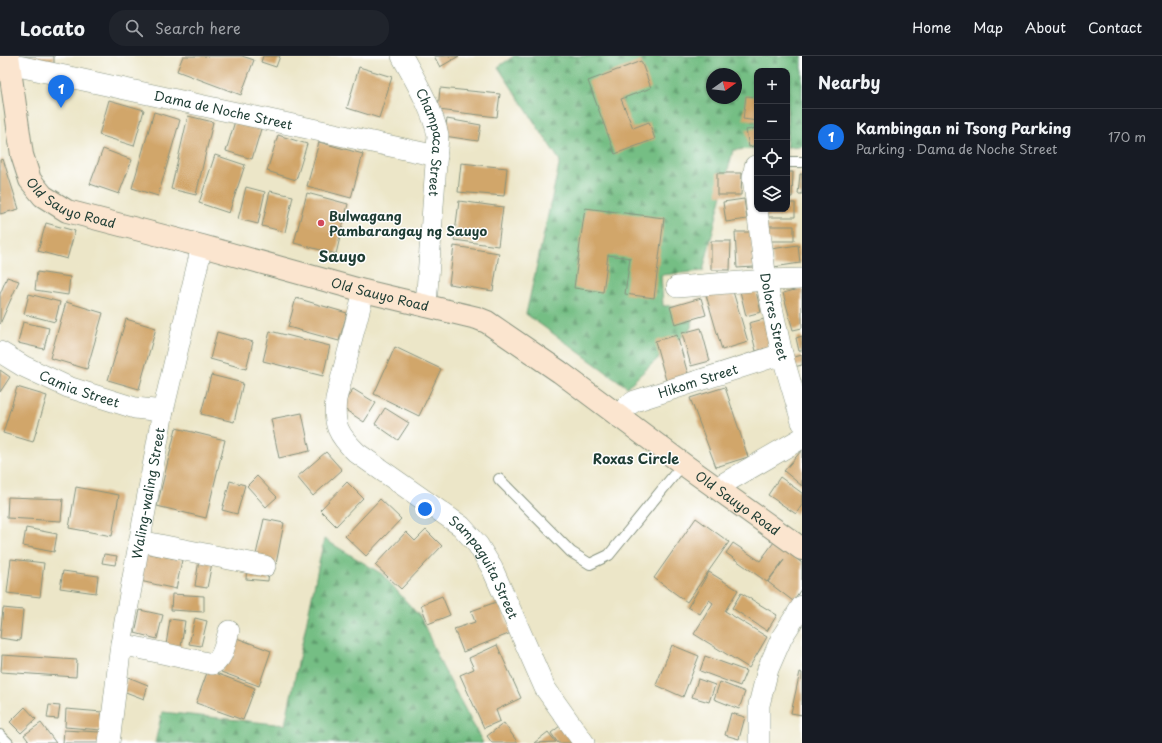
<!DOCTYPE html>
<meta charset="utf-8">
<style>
:root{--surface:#171b24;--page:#20242c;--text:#f1f3f6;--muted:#9ea1a6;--line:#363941;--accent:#1a73e8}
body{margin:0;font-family:"Playpen Sans",sans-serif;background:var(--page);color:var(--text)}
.controls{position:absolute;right:12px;top:12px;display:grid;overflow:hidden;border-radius:8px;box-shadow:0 1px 3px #0004}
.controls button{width:36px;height:36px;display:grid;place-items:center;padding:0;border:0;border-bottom:1px solid var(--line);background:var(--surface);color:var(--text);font:20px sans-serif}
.compass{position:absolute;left:706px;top:12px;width:36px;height:36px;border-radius:50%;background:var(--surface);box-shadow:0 1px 3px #0004;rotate:75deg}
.you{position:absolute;left:425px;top:453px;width:14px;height:14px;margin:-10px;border:3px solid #fff;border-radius:50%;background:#1a73e8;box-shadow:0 0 0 6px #1a73e833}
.badge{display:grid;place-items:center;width:26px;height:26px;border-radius:50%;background:var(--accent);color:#fff;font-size:13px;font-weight:700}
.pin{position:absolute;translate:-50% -33px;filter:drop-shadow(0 1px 2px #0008)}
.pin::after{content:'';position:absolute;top:21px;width:14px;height:12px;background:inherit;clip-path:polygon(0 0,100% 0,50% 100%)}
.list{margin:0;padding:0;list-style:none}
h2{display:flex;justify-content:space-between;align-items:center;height:52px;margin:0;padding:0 16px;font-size:17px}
h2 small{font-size:13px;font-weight:400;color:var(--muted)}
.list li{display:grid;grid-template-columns:26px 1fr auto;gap:12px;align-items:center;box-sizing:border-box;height:56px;padding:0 16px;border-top:1px solid var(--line)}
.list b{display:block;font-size:15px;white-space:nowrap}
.list p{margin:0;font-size:13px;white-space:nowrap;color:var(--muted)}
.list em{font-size:13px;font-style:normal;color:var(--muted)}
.icon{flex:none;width:22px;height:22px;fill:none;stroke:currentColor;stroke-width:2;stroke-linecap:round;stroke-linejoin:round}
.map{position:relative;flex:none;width:802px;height:687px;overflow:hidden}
header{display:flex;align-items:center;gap:24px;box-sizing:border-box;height:56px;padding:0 20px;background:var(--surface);border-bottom:1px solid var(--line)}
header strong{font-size:19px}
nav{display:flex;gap:22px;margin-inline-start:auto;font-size:14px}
.search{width:280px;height:36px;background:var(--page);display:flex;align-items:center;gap:10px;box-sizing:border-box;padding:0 14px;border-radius:16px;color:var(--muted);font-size:15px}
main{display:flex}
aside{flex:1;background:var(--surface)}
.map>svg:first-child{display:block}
.forest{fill:url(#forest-firs);stroke:#4a7e5c;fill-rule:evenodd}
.building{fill:#d1a66a}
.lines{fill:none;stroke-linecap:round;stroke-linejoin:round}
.service-casing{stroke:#86927e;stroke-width:12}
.minor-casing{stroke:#86927e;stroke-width:22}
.secondary-casing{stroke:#86927e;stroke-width:24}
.service{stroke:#fff;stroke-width:10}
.minor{stroke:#fff;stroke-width:21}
.secondary{stroke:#fbe5cf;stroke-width:22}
.poi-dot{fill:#d1495b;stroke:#fff;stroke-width:1.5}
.labels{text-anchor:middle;stroke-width:3;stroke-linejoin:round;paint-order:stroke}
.street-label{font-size:13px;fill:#1f3d34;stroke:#fff}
.poi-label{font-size:13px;font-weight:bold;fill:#1f3d34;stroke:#fff;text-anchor:start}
.neighbourhood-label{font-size:14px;font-weight:bold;fill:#1f3d34;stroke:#fff}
.quarter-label{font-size:15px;font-weight:bold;fill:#1f3d34;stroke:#fff}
</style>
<header>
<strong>Locato</strong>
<div class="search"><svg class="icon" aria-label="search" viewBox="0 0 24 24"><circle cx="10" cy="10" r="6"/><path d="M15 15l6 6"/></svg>Search here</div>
<nav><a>Home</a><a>Map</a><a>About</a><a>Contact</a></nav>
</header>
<main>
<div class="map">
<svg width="802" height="687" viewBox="0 0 802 687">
<defs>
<pattern id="forest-firs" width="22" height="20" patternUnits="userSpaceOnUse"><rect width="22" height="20" fill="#75be84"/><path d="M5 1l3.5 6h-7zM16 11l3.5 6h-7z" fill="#5f9c6d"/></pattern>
</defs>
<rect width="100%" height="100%" fill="#fff"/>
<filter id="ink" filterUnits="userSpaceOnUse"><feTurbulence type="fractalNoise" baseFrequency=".025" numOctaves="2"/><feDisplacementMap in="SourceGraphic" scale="8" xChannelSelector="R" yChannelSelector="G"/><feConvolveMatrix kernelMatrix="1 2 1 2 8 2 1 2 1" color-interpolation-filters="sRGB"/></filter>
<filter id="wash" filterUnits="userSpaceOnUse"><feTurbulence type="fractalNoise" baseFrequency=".012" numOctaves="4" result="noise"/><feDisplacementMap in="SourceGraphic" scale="16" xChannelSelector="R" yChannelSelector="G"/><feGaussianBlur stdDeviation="0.9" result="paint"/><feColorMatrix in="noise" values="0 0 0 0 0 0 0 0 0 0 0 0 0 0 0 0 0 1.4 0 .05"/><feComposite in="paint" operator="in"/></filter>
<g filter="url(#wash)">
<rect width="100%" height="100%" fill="#ece6c8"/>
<!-- forest -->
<path class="forest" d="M514,0H802V90L787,91V15H757V93L733,94L703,215L661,219L663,250L693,249L691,272L627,331L526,258L560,105L498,11ZM712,18H736V42H712Z
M324,483L382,518L421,562L442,610L483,687H155L162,656L285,669Z"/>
<g id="blocks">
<!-- building -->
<path class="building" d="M14,0H54V11Z
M183,0H242L254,4L241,39L177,15Z
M263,0H280L276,11L261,6Z
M434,0H459L440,11Z
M641,5L651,32L621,43L633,72L649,66L655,83L615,98L588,25Z
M359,11L392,21L379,62L347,52Z
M440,32L500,38L497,61L438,54Z
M746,40L757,41V65L743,63Z
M109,44L144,54L134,90L99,79Z
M154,56L180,64L158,140L132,132Z
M188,60L213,66L196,139L171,133Z
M447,63L481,69L478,85L444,80Z
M235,65L261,73L252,103L226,95Z
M757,72V89L749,91L746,74Z
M278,79L307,88L296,124L267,115Z
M319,86L363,98L351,142L307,130Z
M103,93L132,104L119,138L90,128Z
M215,99L245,109L229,157L199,147Z
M3,103L19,153L0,158V104Z
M461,107L507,112L504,140L458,136Z
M787,116H793L792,141H787Z
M717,117H742L741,139H717Z
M800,118H802V138H798Z
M246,131L265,136L258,168L238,163Z
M270,135L293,140L285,176L262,170Z
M307,137L348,148L336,198L294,187Z
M744,143L747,163L726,166L723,146Z
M459,145L503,151L498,190L454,184Z
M787,147H795V161H766V153H787Z
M585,152L664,162L654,242L625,238L630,202L608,199L603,236L574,232Z
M46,167L75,175L67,203L38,195Z
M766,170H794V185H767Z
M735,176H751L754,211L737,212Z
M711,185H731L730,214H711Z
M798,189L800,207L774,211L771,193Z
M454,190L499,197L493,235L449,228Z
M37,216L70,221L68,239L35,234Z
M7,221L19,225L0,268V238Z
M754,227L761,256L746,260L739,231Z
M732,232L748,286L722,294L706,239Z
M802,232V272L793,274L783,237Z
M29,238L60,246L55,266L24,258Z
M296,242L347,257L339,285L288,271Z
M701,242L706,259L675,268L670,251Z
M66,246L103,257L87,313L50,302Z
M126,263L156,272L139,333L108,324Z
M764,263L771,291L756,295L749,267Z
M23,266L49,272L44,293L18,287Z
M701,272L710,305L691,310L682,277Z
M270,275L330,290L323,320L263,305Z
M217,276L253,286L246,313L210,303Z
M677,279L689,322L667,328L655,285Z
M802,280V295H799L796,282Z
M395,291L441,313L419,360L374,338Z
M802,299V309L794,311L791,302Z
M0,314L10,321L0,336Z
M211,319L243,327L234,366L201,358Z
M17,331L47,340L33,386L3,377Z
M725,331L748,401L716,411L690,342Z
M353,333L376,347L364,366L341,351Z
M385,352L409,367L398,384L375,368Z
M302,357L310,395L279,402L271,363Z
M176,372L225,384L206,462L157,450Z
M802,394V430L784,415Z
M326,396L342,414L313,440L297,421Z
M257,420L277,441L266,451L247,430Z
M780,421L802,437V449L796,458L768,439Z
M230,425L245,429L237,458L222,454Z
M347,426L363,442L336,470L320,454Z
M76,431L119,439L112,480L69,472Z
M8,441L63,443L61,465L7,462Z
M380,443L401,463L366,500L345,480Z
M696,462L729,486L687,546L654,522Z
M264,463L284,467L276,508L255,503Z
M26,472L57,478L54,496L23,490Z
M426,474L442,490L401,533L375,509L406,476L415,485Z
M774,486L802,507V532L793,545L768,526L784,504L767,526L726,497L733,487L760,505Z
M146,497L182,504L176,533L140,525Z
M104,498L117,500L115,509L102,507Z
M11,503L44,507L40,541L7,537Z
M199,504L212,507L207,532L195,530Z
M247,510L269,512L268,525L246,523Z
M63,515L98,520L96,537L60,532Z
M709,516L738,534L725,555L767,581L749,612L694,578L713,547L709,544L700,558L688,551Z
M741,537L777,559L767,575L732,552Z
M172,538L204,540V556L171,554Z
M442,540L450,559L428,568L421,549Z
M499,545L511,577L463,596L454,573L475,566L471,555Z
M3,552L23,554L20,585L0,582Z
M140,554L163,559L157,583L135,577Z
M195,562L207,565L201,590L189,588Z
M170,563L185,565L181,591L166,589Z
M234,581L271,595L259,630L221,616Z
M497,589L521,642L496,654L500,665L484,672L460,619L474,613L469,602Z
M672,589L699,600L683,641L656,629Z
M2,599L77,604L76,621L1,616Z
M705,600L746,615L740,630L700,615Z
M208,614L255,632L243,664L196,647Z
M800,616L802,617V659L791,657Z
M128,621L148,629L144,643L123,635Z
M698,623L715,629L709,646L692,641Z
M720,626L745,636L739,653L714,643Z
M49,649L60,650L58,663L47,662Z
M25,651L36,663L21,677L10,666Z
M66,653L102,656L101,674L65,671Z
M731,657L745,661L739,683L725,679Z
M41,667L56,687H30L24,679Z
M504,667L518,687H492L487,680Z
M560,670L573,687H558L551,677Z
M64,674L100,676L99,687H63Z
M548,676L556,686L534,687Z"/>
</g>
</g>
<g filter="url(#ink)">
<use href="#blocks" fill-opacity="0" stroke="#86927e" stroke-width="1"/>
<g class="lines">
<defs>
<path id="service" d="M787,106H802
M499,423L571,496L590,508L609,499L683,408
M0,679L8,687"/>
<g id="minor">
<path id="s1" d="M402,0C416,26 431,50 438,79L426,250"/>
<path id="s2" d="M9,8L437,100"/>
<path d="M755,110L753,122L757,151"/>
<path id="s3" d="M757,153L766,224L782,298L802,366"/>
<path d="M677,231L766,224L802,223"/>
<path id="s4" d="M364,235L336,343C333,369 338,379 357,397L461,470L478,489L492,512L545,632L584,687"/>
<path id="s5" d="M0,296L23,310L68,331L135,352L163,355"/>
<path id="s6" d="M619,361L627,350L635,345L782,298"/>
<path d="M716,432L802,382"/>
<path d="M140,485L265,510"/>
<path d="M121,588L212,608C224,604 225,586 229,575"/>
<path id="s7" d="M109,687L121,588L163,355L202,190"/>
<path d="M759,687V649L768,613L782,581L802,550"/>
</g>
<g id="secondary">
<path id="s8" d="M8,0L22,99L30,124L43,140L67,155L202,190L364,235L477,262L487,266L560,316L683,408L802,493"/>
</g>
</defs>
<!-- service casing -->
<use href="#service" class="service-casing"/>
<!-- minor casing -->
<use href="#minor" class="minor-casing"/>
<!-- secondary casing -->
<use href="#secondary" class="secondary-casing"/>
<!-- service -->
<use href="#service" class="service"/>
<!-- minor -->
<use href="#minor" class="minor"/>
<!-- secondary -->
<use href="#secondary" class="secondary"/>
</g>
</g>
<!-- markers -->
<circle class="poi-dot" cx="321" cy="167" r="4"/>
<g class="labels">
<!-- street labels -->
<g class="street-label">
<text dy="5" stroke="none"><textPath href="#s2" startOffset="219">Dama de Noche Street</textPath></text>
<text dy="5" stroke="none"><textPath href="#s1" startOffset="93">Champaca Street</textPath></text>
<text dy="5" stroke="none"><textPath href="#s8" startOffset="175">Old Sauyo Road</textPath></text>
<text dy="5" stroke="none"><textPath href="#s8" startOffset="499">Old Sauyo Road</textPath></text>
<text dy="5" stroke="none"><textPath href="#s3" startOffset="109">Dolores Street</textPath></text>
<text dy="5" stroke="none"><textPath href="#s6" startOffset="89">Hikom Street</textPath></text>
<text dy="5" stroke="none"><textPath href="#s5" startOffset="88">Camia Street</textPath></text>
<text dy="5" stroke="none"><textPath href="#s7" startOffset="253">Waling-waling Street</textPath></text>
<text dy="5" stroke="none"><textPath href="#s8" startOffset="919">Old Sauyo Road</textPath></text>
<text dy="5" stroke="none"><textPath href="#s4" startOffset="347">Sampaguita Street</textPath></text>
</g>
<!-- poi labels -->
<g class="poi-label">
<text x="329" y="165">Bulwagang<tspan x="329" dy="15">Pambarangay ng Sauyo</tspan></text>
</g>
<!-- neighbourhood labels -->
<g class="neighbourhood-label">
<text x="636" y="408">Roxas Circle</text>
</g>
<!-- quarter labels -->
<g class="quarter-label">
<text x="342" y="206">Sauyo</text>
</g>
</g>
</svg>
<div class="controls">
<button>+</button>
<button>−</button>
<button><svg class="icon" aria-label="locate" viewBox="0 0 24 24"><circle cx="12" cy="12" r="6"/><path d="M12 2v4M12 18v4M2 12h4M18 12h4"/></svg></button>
<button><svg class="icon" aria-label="layers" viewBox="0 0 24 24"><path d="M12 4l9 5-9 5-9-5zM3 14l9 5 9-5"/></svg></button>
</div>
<svg class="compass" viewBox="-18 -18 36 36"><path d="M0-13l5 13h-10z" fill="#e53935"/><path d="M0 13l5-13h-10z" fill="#9ea1a6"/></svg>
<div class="you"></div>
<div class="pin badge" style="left:61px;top:52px">1</div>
</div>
<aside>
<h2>Nearby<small></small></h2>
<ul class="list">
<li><span class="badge">1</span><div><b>Kambingan ni Tsong Parking</b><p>Parking · Dama de Noche Street</p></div><em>170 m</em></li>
</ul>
</aside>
</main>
